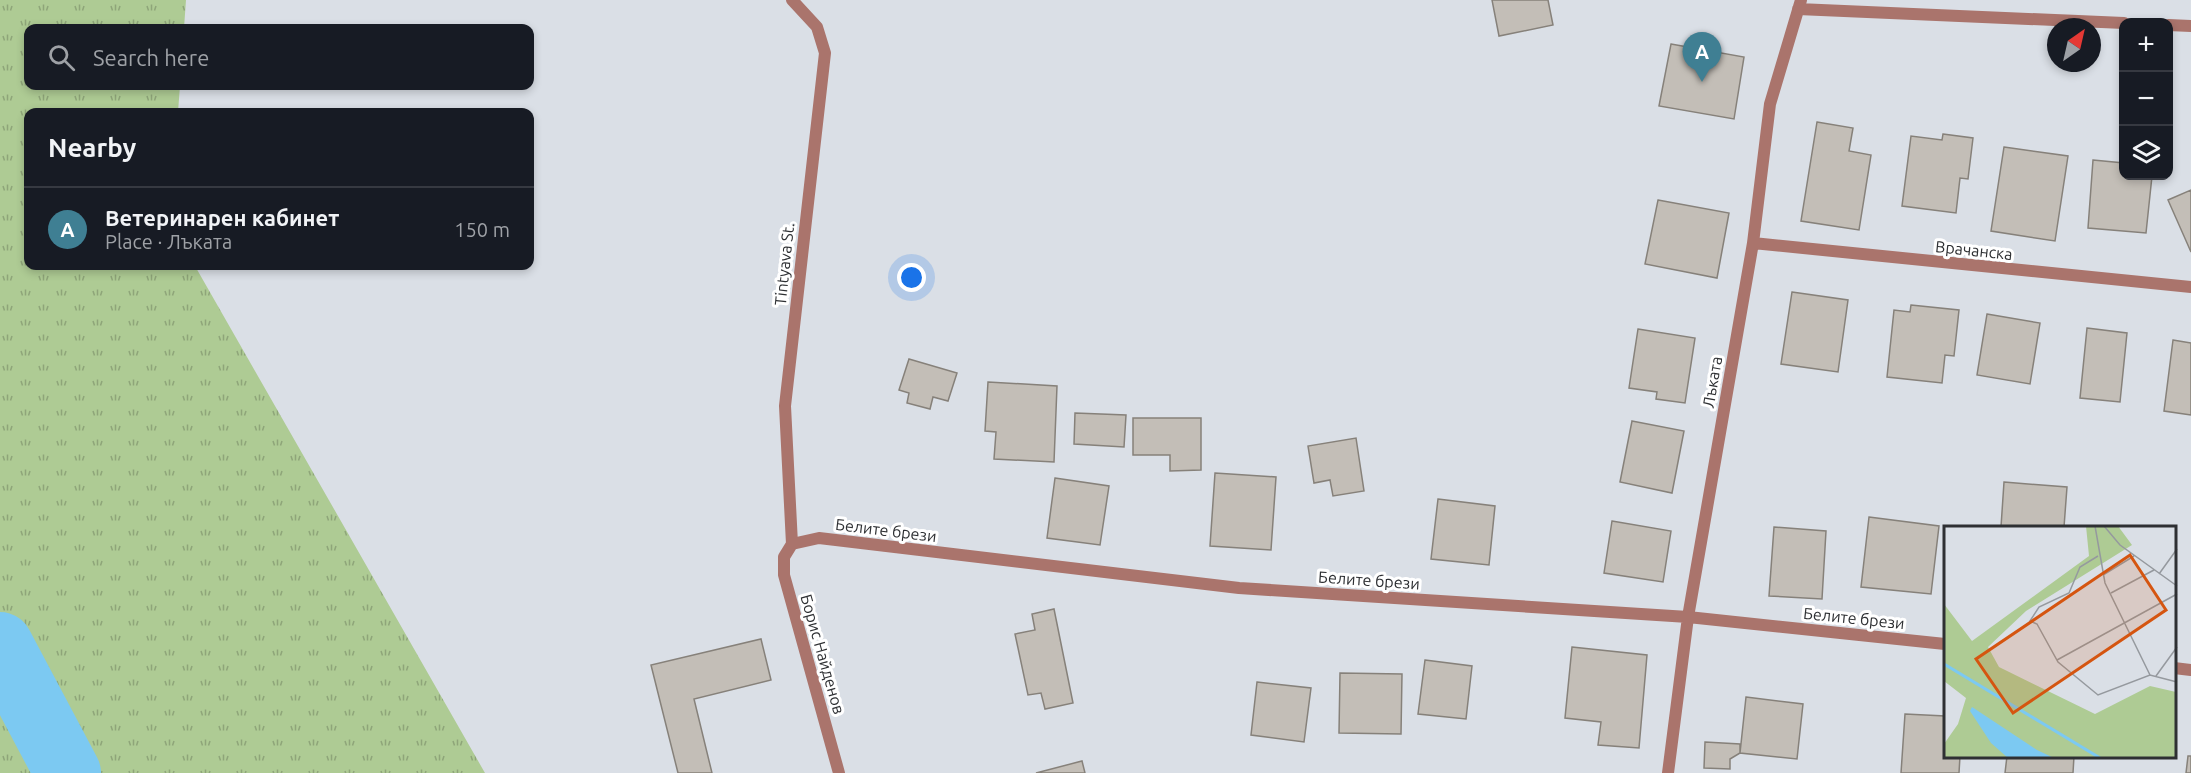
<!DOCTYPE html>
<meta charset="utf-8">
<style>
:root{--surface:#171b24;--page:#20242c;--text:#f1f3f6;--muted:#9ea1a6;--line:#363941;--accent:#3f7f93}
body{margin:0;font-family:Ubuntu,sans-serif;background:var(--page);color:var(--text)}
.controls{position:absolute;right:18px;top:18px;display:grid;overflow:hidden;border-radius:12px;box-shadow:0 3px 9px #0003}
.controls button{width:54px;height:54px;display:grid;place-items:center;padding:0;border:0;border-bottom:2px solid var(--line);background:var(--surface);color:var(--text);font:30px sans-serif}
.compass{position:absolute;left:2047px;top:18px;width:54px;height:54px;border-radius:50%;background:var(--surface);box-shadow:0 3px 9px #0003;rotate:34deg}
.you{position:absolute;left:912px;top:278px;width:21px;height:21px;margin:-15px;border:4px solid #fff;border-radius:50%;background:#1a73e8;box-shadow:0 0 0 9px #1a73e833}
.badge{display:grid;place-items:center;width:39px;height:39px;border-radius:50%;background:var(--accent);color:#fff;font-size:20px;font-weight:700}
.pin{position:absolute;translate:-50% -50px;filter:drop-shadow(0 2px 3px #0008)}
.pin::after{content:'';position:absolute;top:32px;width:21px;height:18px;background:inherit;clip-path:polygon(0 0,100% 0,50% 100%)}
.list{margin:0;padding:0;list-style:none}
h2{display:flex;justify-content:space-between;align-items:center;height:78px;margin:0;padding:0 24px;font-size:26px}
h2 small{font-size:20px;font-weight:400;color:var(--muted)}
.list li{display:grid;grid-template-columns:39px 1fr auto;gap:18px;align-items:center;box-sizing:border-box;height:84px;padding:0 24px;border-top:2px solid var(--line)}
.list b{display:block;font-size:22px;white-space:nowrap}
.list p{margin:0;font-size:20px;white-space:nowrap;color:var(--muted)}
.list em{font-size:20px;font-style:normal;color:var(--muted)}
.icon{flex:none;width:33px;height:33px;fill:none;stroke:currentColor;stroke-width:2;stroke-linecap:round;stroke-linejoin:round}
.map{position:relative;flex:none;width:2191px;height:773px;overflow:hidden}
.search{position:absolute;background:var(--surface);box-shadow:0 3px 9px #0003;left:24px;top:24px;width:510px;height:66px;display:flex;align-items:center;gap:15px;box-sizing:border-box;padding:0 21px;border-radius:12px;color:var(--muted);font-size:22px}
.panel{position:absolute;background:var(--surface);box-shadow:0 3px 9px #0003;left:24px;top:108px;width:510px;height:162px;border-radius:12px}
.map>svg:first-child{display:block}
.grass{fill:url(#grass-tufts)}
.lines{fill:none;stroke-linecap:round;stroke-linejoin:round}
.river{stroke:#7cc9f2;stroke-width:66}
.building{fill:#c3beb7;stroke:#86817a;stroke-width:1.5}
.street{stroke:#aa746c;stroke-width:12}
.labels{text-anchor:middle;stroke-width:6;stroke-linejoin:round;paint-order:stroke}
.street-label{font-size:16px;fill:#2e3033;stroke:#fff}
.inset-river{fill:none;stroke:#7cc9f2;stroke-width:3}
.inset-road{fill:none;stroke:#95999e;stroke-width:1.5}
.view{fill:#d55510;fill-opacity:0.15;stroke:#d55510;stroke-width:3}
.inset-edge{fill:none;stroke:#2e3033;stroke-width:3}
</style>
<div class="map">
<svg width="2191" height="773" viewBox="0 0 2191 773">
<defs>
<pattern id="grass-tufts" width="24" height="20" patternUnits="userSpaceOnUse" patternTransform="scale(1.5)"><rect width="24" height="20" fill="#aecb94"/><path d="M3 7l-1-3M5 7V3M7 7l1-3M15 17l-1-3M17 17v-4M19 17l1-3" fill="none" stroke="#8ea579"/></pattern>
</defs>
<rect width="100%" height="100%" fill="#dadfe6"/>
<!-- grass -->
<path class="grass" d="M0,0H186L184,28H28V86H180L178,112H28V266H195L485,773H0Z"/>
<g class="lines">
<!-- river -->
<path class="river" d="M0,645L68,773"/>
</g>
<!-- building -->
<path class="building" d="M1492,0H1548L1553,25L1499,36Z
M1671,44L1744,57L1734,119L1659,106Z
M1817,122L1853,128L1849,151L1871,155L1859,230L1801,221Z
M1943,134L1973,138L1968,179L1960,178L1956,213L1902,206L1911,136L1942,140Z
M2004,147L2068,156L2055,241L1991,231Z
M2093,160L2124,163V176H2152L2146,233L2088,228Z
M2191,190V252L2168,200Z
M1658,200L1729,213L1717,278L1645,264Z
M1792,292L1848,300L1838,372L1781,364Z
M1911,305L1959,310L1954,356L1945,355L1942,383L1887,377L1894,310L1910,312Z
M1987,314L2040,323L2030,384L1977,375Z
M2087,328L2127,333L2120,402L2080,398Z
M1638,329L1695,338L1685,403L1656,399L1657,392L1629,388Z
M2173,340L2191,343V415L2164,411Z
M909,359L957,373L948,401L933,397L930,409L907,403L909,393L899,390Z
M988,382L1057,386L1054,462L994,459L996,432L985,431Z
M1075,413L1126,415L1124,447L1074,444Z
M1133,418H1201V470L1170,471V455H1133Z
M1632,421L1684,431L1672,493L1620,482Z
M1356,438L1364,491L1333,496L1330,480L1314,483L1308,446Z
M1215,473L1276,477L1271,550L1210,546Z
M1055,478L1109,486L1100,545L1047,538Z
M2004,482L2067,487L2064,527H2001Z
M1438,499L1495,506L1489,565L1431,559Z
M1869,517L1939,526L1931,594L1861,587Z
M1612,521L1671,531L1663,582L1604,573Z
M1774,527L1826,531L1822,599L1769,596Z
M1054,609L1073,703L1045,709L1041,693L1028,695L1015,634L1035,630L1032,614Z
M761,639L771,680L694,699L712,773H678L651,665Z
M1572,647L1647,655L1639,748L1598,745L1601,722L1565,718Z
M1425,660L1472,666L1466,719L1418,714Z
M1340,673L1402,674L1401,734L1339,733Z
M1257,682L1311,688L1304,742L1251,735Z
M1746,697L1803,704L1797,759L1740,753Z
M1905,714L1945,716V756H1960L1959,773H1901Z
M1705,742L1740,744V753L1730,759V769L1704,768Z
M2007,756H2074L2073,773H2005Z
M2188,756H2191V773H2186Z
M1082,761L1085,773H1036Z"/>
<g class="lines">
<!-- street -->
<path class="street" d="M792,0L817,27L825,53L785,406L792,544
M1798,9L2124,23
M2168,25L2191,26
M1753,243L2191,287
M792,544L819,538L1239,588L1688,617L1945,644
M792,544L784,557V575L839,773
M2174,668L2191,670
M1668,773L1688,617L1753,243L1770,104L1801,0"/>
</g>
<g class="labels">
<!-- street labels -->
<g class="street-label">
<text transform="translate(1974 250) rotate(6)" y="6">Врачанска</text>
<text transform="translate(784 264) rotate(-84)" y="6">Tintyava St.</text>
<text transform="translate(1712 382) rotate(-80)" y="6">Лъката</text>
<text transform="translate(886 530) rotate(7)" y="6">Белите брези</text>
<text transform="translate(1369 580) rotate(4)" y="6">Белите брези</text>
<text transform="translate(1854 618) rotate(6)" y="6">Белите брези</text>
<text transform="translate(823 654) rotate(74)" y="6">Борис Найденов</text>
</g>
</g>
<!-- overview -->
<g transform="translate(1944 526)">
<rect width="232" height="232" fill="#dadfe6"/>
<path d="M142,0H174L188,19L82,85L44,121L55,141L151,188L206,160L232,166V232H0V218L14,198L22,172L0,155V78L28,115L145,30Z" fill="#aecb94"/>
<path d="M28,181L93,224L110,232H64L47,217L26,185Z" fill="#7cc9f2"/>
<path class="inset-river" d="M0,138L156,232"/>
<path class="inset-road" d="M151,0L161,57L206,149M160,0L176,19L233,60M154,30L136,41L125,67L95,81L86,95L93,98L114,136L154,169L206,149L233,156M215,48L233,23M159,49L190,30M167,67L210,44M113,134L233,68M212,150L233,121"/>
<path class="view" d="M186,29L222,84L69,187L32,133Z"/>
<rect width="232" height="232" class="inset-edge"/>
</g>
</svg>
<div class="controls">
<button>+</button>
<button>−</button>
<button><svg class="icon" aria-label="layers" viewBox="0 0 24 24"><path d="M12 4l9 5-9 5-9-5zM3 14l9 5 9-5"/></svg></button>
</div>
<svg class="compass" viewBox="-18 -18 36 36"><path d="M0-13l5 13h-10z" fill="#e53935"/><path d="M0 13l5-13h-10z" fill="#9ea1a6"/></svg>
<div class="you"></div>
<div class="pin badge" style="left:1702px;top:82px">A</div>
<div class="search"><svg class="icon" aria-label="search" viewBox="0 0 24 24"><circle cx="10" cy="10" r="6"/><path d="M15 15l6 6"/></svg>Search here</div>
<section class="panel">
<h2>Nearby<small></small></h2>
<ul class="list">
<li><span class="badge">A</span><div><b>Ветеринарен кабинет</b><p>Place · Лъката</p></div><em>150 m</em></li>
</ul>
</section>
</div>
